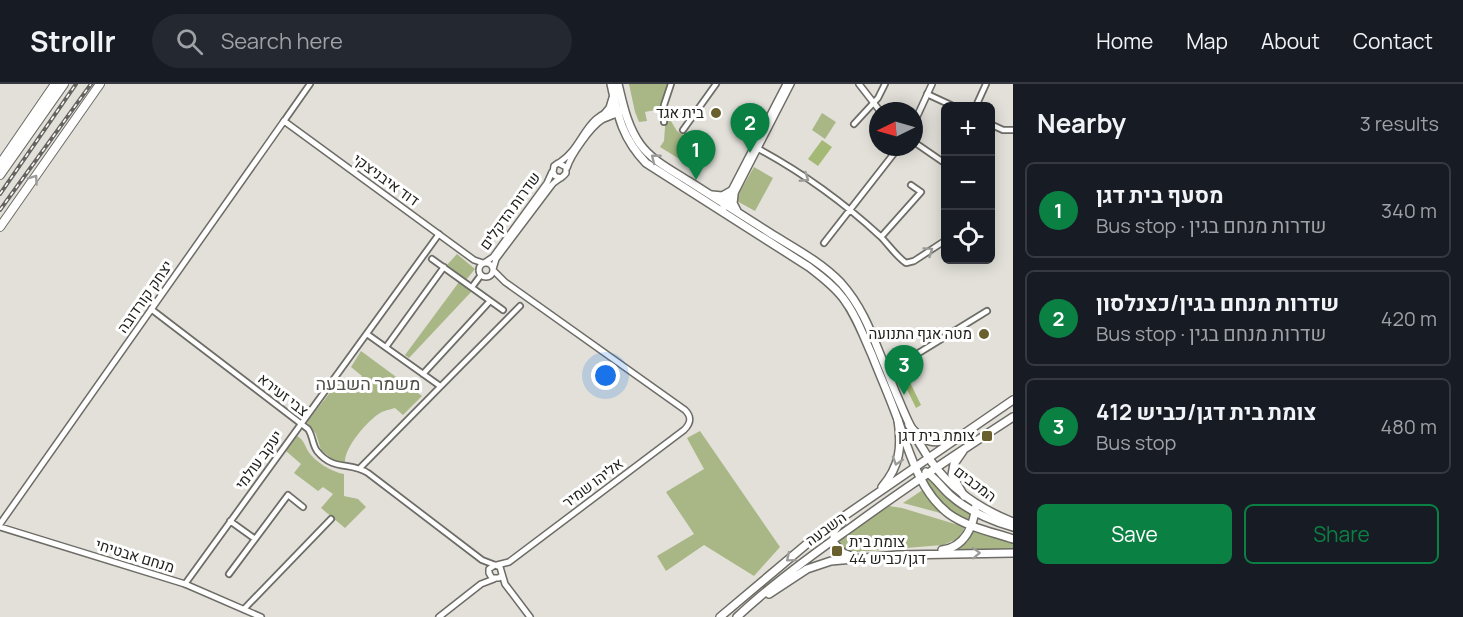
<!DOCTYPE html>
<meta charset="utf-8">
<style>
:root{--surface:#171b24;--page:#242831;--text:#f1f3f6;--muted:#9ea1a6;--line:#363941;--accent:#0b8043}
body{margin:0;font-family:Manrope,Heebo,sans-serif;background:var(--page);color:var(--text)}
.controls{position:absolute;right:18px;top:18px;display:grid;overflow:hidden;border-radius:9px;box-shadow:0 3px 15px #0003}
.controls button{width:54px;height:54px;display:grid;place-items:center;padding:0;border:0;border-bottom:2px solid var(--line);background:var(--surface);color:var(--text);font:30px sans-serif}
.compass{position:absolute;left:869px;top:18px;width:54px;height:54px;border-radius:50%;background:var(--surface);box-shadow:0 3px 15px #0003;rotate:265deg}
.you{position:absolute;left:606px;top:292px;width:21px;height:21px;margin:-15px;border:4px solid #fff;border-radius:50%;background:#1a73e8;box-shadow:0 0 0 9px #1a73e833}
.badge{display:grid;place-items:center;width:39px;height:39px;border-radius:50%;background:var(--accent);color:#fff;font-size:20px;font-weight:700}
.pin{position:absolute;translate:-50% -50px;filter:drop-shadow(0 2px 3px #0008)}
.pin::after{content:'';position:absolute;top:32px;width:21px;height:18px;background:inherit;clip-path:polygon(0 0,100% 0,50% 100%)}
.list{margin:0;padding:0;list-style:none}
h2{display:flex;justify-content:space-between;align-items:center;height:78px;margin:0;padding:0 24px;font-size:26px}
h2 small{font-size:20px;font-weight:400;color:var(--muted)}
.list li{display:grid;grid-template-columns:39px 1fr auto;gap:18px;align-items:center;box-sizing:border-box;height:96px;margin:0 12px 12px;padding:0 12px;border:2px solid var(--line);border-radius:9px}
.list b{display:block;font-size:22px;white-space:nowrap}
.list p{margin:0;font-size:20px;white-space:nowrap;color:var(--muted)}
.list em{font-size:20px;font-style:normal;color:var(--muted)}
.actions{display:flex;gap:12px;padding:18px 24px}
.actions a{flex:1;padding:14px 0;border:2px solid var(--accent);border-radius:9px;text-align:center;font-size:21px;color:var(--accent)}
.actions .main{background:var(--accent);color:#fff}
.icon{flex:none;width:33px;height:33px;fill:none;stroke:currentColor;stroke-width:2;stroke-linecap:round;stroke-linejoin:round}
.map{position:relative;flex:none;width:1013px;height:533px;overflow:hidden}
header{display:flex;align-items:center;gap:36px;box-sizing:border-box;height:84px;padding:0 30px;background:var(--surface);border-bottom:2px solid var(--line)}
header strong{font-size:28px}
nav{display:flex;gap:33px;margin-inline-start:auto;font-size:21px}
.search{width:420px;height:54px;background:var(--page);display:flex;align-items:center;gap:15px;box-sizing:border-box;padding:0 21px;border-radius:33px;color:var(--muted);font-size:22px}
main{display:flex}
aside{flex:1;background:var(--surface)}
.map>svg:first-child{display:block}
.green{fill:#a8b785}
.forest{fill:#a5b976}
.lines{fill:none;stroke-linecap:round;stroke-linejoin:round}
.minor-casing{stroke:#6d6c66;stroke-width:8}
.tertiary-casing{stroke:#6d6c66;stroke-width:8}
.primary-casing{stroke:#6d6c66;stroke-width:10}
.trunk-casing{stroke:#6d6c66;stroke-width:10}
.motorway-casing{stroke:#6d6c66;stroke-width:10}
.minor{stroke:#fff;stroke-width:4.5}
.tertiary{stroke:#fff;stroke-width:5}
.primary{stroke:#fff;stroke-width:7}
.trunk{stroke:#fff;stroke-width:7}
.motorway{stroke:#fff;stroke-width:8}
.rail-casing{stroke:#64635f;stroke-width:4}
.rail{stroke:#fff;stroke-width:1.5;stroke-dasharray:4.5;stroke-linecap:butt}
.oneway{stroke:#9c9c9a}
.poi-dot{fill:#69602d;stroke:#fff;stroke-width:2}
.labels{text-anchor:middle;stroke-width:6;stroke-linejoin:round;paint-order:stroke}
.poi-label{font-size:15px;fill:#22221f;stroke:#fff;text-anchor:end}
.street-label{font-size:15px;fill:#22221f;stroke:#fff}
.quarter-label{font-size:18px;fill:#51504a;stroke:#fff}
</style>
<header>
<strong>Strollr</strong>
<div class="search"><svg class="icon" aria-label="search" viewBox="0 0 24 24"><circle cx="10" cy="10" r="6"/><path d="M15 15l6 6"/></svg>Search here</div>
<nav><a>Home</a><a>Map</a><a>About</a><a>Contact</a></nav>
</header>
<main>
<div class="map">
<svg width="1013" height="533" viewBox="0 0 1013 533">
<rect width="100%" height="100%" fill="#e2e0d9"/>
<!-- green -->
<path class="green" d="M629,0H668L660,25L645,28L647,37L639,38L635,28Z
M666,29L677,47L705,65L694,84L660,63L664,57Z
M822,29L836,38L825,55L812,46Z
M754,83L773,94L755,127L735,116Z
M457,170L475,185L466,196L447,181Z
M459,198L472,207L409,274L405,271Z
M361,267L422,312L403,331L395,324C388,326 382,327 377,331C365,340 344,364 345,379L335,377L321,366L316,350L307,338L339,297L352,306L362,292L351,283Z
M700,347L780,463L754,492L704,461L666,487L657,472L694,450L666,408L704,385L687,354Z
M297,352C304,356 304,360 308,367C315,378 332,388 344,390V412L358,415L366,423L345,444L321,424L333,410L323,403L318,407L294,389L301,380L286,367Z
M928,390L973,429L970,439C948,431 934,413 923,394Z
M924,405L945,428L944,430L903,419Z
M889,422L902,424L965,443L959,454L943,461L856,468C846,467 842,464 837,456Z
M974,444L1013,457V466H958L968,457Z"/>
<!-- forest -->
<path class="forest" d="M822,56L832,63L818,82L808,75Z
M903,284L921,321L916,324L898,287Z"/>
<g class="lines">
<defs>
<path id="minor" d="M927,10L953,22
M976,22L986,0
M284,37L310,0
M664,38V21L671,0
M854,40L878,14L885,0
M990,40L1003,46H1013
M683,46L716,0
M914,58L946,80
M755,63C800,87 843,118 880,152C889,161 896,172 906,179L914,177L946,156
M881,153L921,108L911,101
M824,159L899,63
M432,175L503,226
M472,203L481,191
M151,225L308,345C313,352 312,360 317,367C334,388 350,377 368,389L482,476L495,481
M367,250L440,302
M386,263L444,183
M886,286L904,278L987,227
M423,290L490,217
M360,384L520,222
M230,437L255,455
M229,490L288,411L303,423
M185,500L439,150
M244,525L331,435"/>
<path id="tertiary" d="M859,0L880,27
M914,39L932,0
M560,78C585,62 584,29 620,25
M567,84C571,71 591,43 602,36C608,33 615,31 621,28
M723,122L786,0
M722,127L734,111L791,0
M479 186a7 7 0 1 1 14 0a7 7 0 1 1-14 0Z
M484,179L493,173L547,99L552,88
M493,185L496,175L551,102C555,96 562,95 566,89V83L558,79L554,82L553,88L555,92L561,94
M493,186L505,198L685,326C692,333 691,339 684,346L509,478L497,481
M0,440L284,37L474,176L483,179
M0,443L185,500L261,533
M502,491L499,494H492L489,489V485L495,481L500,483L505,500L530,533
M439,533L481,500L494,495"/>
<path id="primary" d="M611,0C618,32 622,54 646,79L809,183C822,193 834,202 843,214C856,231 863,251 872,271C881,294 891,316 899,339C910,371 921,409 949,430C967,443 992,448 1013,455
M618,0C623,20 627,42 640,60C652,77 673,87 690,98C717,115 743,132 770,149C794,164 821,178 841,199C860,220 870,245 880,270C912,348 928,405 1013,438
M605,30L610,24L613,14
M712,111L722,112L731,107
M734,111L733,119L737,127"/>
<path id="trunk" d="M909,341C923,359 934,361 955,354
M963,367L954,380L952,391L964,412
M926,388C935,393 941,403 950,411C968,427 989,436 1013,443
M882,403C900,382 902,363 898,336
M843,436L834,447V459L843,469L854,473
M942,466C965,463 974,442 976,420
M769,510L807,485L831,477L898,471L1013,469
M720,533L821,448L1013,316
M737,533C773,499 813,470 853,442C905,404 959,368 1013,333"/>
<path id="motorway" d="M0,80L55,0
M0,91L64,0
M0,143L100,0"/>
</defs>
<!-- minor casing -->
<use href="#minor" class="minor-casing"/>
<!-- tertiary casing -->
<use href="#tertiary" class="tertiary-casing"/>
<!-- primary casing -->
<use href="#primary" class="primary-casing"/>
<!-- trunk casing -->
<use href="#trunk" class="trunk-casing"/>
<!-- motorway casing -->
<use href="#motorway" class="motorway-casing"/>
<!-- minor -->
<use href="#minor" class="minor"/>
<!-- tertiary -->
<use href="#tertiary" class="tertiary"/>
<!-- primary -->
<use href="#primary" class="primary"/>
<!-- trunk -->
<use href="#trunk" class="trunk"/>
<!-- motorway -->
<use href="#motorway" class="motorway"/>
<defs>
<path id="rail" d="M0,110L76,0
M0,126L91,0"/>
</defs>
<!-- rail casing -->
<use href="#rail" class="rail-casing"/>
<!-- rail -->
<use href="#rail" class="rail"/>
</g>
<!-- one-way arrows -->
<defs><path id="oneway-chevron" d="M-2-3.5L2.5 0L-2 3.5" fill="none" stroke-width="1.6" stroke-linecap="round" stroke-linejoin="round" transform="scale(1.5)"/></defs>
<g class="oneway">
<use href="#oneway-chevron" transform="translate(655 74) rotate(-142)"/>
<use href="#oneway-chevron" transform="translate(805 94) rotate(33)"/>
<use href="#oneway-chevron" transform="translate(34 95) rotate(-55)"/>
<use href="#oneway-chevron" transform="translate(929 167) rotate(-34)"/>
<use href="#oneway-chevron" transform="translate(897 377) rotate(108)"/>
<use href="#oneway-chevron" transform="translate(976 469) rotate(-2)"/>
<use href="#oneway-chevron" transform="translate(790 474) rotate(140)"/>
</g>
<!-- markers -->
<g class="poi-dot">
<circle cx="716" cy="29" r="6"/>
<circle cx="984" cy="250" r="6"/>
<rect x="981" y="346" width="12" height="12" rx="3"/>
<rect x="831" y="461" width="12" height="12" rx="3"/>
</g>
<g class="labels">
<!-- poi labels -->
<g class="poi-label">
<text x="704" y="34">בית אגד</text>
<text x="972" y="255">מטה אגף התנועה</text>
<text x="975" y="357">צומת בית דגן</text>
<text x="849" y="463" text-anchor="start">צומת בית<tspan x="849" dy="17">דגן/כביש 44</tspan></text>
</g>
<!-- street labels -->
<g class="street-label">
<text transform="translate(386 96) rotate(36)" y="5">דוד איבניצקי</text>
<text transform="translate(510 127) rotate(-54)" y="5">שדרות הדקלים</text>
<text transform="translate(145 213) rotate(-55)" y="5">יצחק קורדובה</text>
<text transform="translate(283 311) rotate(38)" y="5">צבי זעירא</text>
<text transform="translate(259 376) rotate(-54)" y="5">יעקב עולמי</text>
<text transform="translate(593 399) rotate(-37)" y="5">אליהו שמיר</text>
<text transform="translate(975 400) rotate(37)" y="5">המכבים</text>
<text transform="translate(826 445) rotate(-36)" y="5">השבעה</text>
<text transform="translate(135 472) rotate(17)" y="5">מנחם אבטיחי</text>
</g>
<!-- quarter labels -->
<g class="quarter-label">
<text x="368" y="306">משמר השבעה</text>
</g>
</g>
</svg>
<div class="controls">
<button>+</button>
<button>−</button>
<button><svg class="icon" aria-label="locate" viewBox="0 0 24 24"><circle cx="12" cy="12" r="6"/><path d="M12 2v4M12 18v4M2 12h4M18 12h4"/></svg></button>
</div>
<svg class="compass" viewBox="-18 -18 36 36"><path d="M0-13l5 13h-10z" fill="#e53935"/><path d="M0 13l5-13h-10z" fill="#9ea1a6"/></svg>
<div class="you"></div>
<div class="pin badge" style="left:696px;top:96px">1</div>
<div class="pin badge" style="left:750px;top:69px">2</div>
<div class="pin badge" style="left:904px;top:311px">3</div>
</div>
<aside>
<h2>Nearby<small>3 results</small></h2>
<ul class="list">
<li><span class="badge">1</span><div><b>מסעף בית דגן</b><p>Bus stop · שדרות מנחם בגין</p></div><em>340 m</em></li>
<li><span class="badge">2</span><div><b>שדרות מנחם בגין/כצנלסון</b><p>Bus stop · שדרות מנחם בגין</p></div><em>420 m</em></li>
<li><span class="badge">3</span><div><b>צומת בית דגן/כביש 412</b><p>Bus stop</p></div><em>480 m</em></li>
</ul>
<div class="actions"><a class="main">Save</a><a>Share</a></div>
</aside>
</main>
